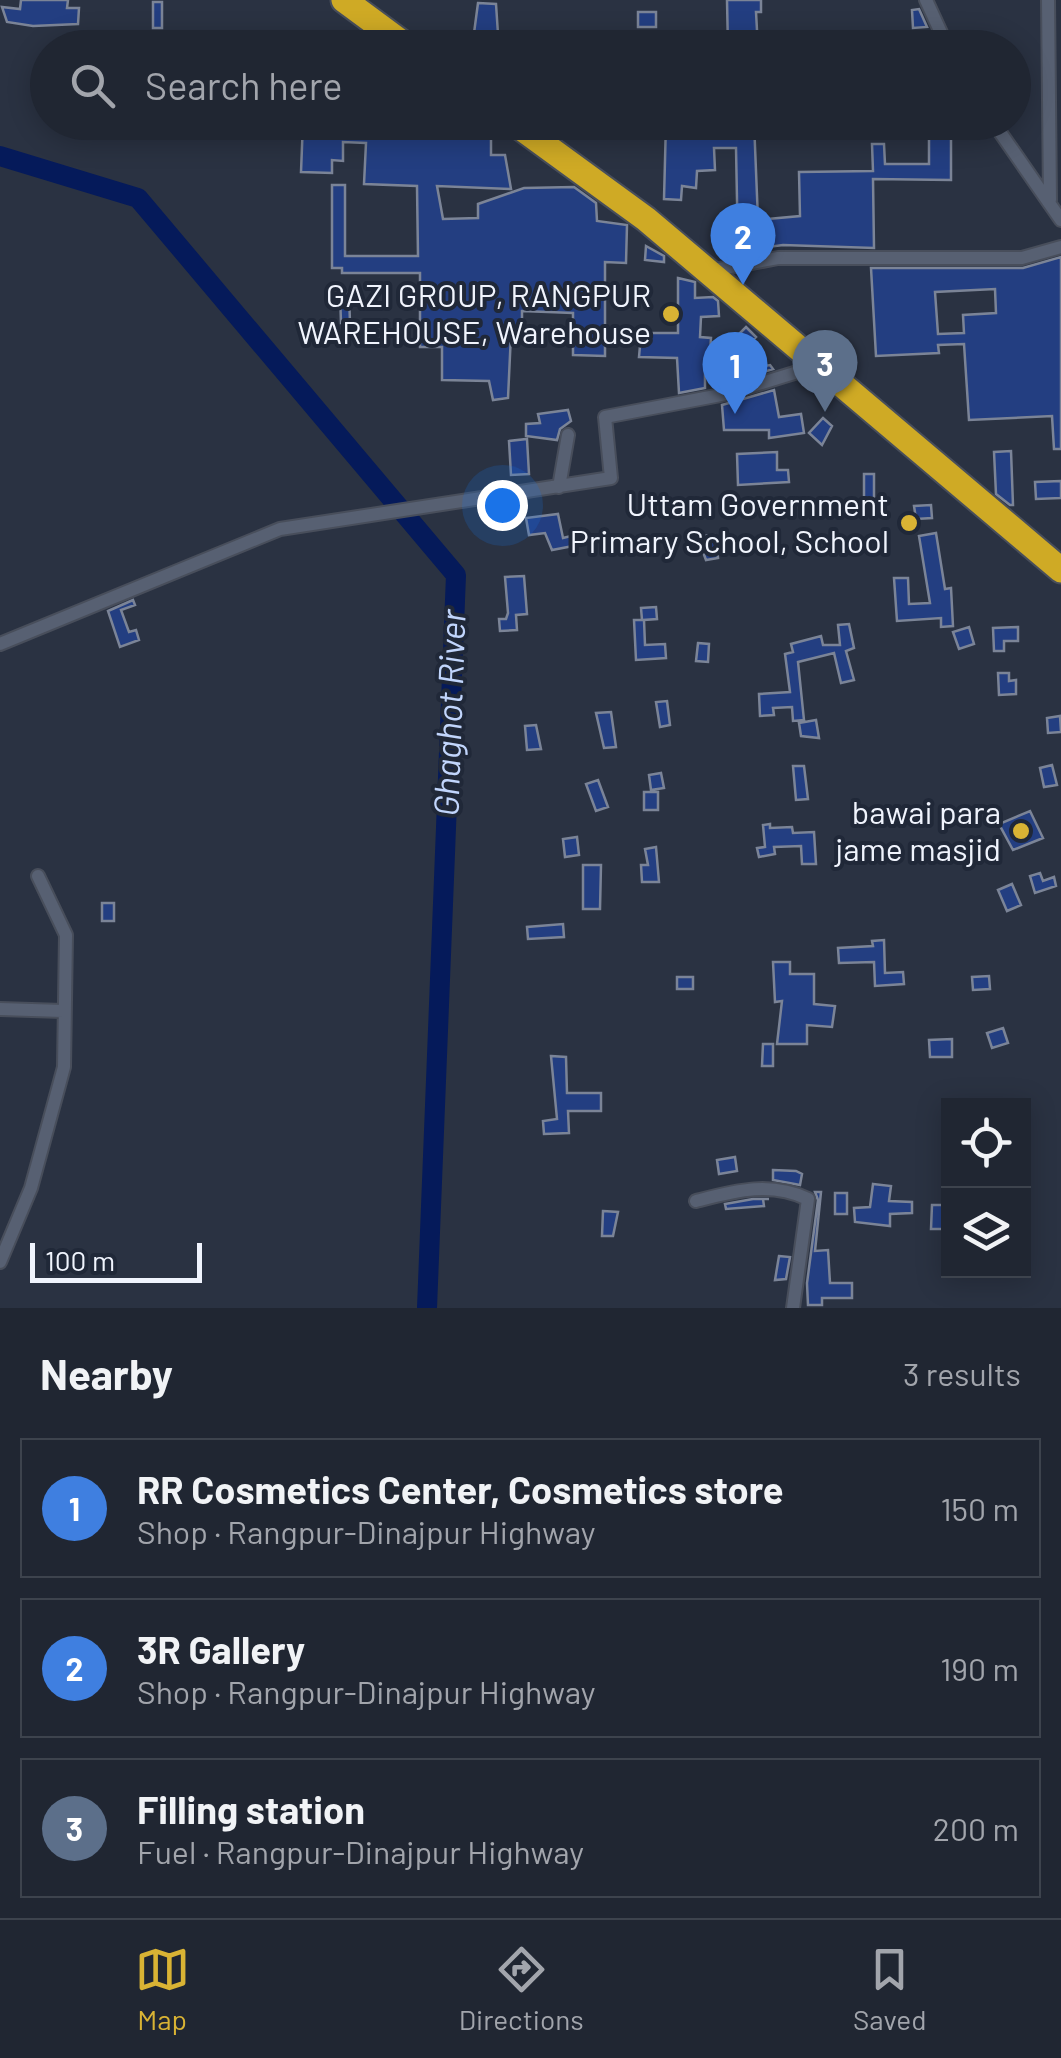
<!DOCTYPE html>
<meta charset="utf-8">
<style>
:root{--surface:#202632;--page:#282e3a;--text:#f1f3f6;--muted:#a2a5ac;--line:#3d434d;--accent:#d9b334}
body{margin:0;font-family:Barlow,sans-serif;background:var(--page);color:var(--text)}
.controls{position:absolute;right:30px;bottom:30px;display:grid;overflow:hidden;border-radius:0px;box-shadow:0 5px 25px #0003}
.controls button{width:90px;height:90px;display:grid;place-items:center;padding:0;border:0;border-bottom:2px solid var(--line);background:var(--surface);color:var(--text);font:50px sans-serif}
.scale{position:absolute;left:30px;bottom:25px;width:172px;box-sizing:border-box;padding-left:10px;border:5px solid #f0f4fd;border-top:0;font-size:28px;line-height:35px;white-space:nowrap;color:#f0f4fd;-webkit-text-stroke:8px #202838;paint-order:stroke}
.you{position:absolute;left:502px;top:505px;width:35px;height:35px;margin:-25px;border:8px solid #fff;border-radius:50%;background:#1a73e8;box-shadow:0 0 0 15px #1a73e833}
.badge{display:grid;place-items:center;width:65px;height:65px;border-radius:50%;background:var(--accent);color:#fff;font-size:32px;font-weight:700}
.pin{position:absolute;translate:-50% -82px;filter:drop-shadow(0 2px 5px #0008)}
.pin::after{content:'';position:absolute;top:52px;width:35px;height:30px;background:inherit;clip-path:polygon(0 0,100% 0,50% 100%)}
.list{margin:0;padding:0;list-style:none}
h2{display:flex;justify-content:space-between;align-items:center;height:130px;margin:0;padding:0 40px;font-size:42px}
h2 small{font-size:32px;font-weight:400;color:var(--muted)}
.list li{display:grid;grid-template-columns:65px 1fr auto;gap:30px;align-items:center;box-sizing:border-box;height:140px;margin:0 20px 20px;padding:0 20px;border:2px solid var(--line);border-radius:0px}
.list b{display:block;font-size:38px;white-space:nowrap}
.list p{margin:0;font-size:32px;white-space:nowrap;color:var(--muted)}
.list em{font-size:32px;font-style:normal;color:var(--muted)}
.icon{flex:none;width:55px;height:55px;fill:none;stroke:currentColor;stroke-width:2;stroke-linecap:round;stroke-linejoin:round}
.map{position:relative;flex:none;width:1061px;height:1308px;overflow:hidden}
.search{position:absolute;background:var(--surface);box-shadow:0 5px 25px #0003;left:30px;right:30px;top:30px;height:110px;display:flex;align-items:center;gap:25px;box-sizing:border-box;padding:0 35px;border-radius:55px;color:var(--muted);font-size:38px}
.sheet{height:610px;background:var(--surface)}
nav{display:flex;justify-content:space-around;align-items:center;box-sizing:border-box;height:140px;border-top:2px solid var(--line);background:var(--surface);font-size:28px;color:var(--muted)}
nav a{display:grid;justify-items:center;gap:5px}
nav .on{color:var(--accent)}
.map>svg:first-child{display:block}
.lines{fill:none;stroke-linecap:round;stroke-linejoin:round}
.river{stroke:#051a5a;stroke-width:20}
.building{fill:#233e81;stroke:#7b8497;stroke-width:2.5;fill-rule:evenodd}
.street-casing{stroke:#484e5b;stroke-width:16}
.highway-casing{stroke:#484e5b;stroke-width:29}
.street{stroke:#576072;stroke-width:12}
.highway{stroke:#cfaa25;stroke-width:25}
.poi-dot{fill:#d9b334;stroke:#202838;stroke-width:4}
.labels{text-anchor:middle;stroke-width:8;stroke-linejoin:round;paint-order:stroke}
.poi-label{font-size:32px;fill:#f0f4fd;stroke:#202838;text-anchor:end}
.water-label{font-size:35px;font-style:italic;fill:#c1d5fc;stroke:#202838}
</style>
<div class="map">
<svg width="1061" height="1308" viewBox="0 0 1061 1308">
<rect width="100%" height="100%" fill="#2a3242"/>
<g class="lines">
<!-- river -->
<path class="river" d="M0,156L138,198L456,575L427,1308"/>
</g>
<!-- building -->
<path class="building" d="M21,0H68L67,8H79L78,24L33,26L7,22L2,7L20,9Z
M727,0H761V12H756L758,48H728Z
M153,2H162V28H153Z
M478,3L496,4L498,34L493,48H472Z
M919,9L927,27L913,28L912,10Z
M638,12H656V27H638Z
M303,122H358L357,133L491,138V155H505L511,189L437,186L443,219L478,218V204L524,188L574,187L596,203L597,221L627,225L626,263L605,262V356L573,355V313L522,311V334H511L508,398L493,400L489,381L442,380V347H420V273H342V268H332V185H345V256H418L417,186L364,184L366,143L343,142V161L332,160V173L301,172Z
M666,122H754L758,220L800,216L799,172L873,171L872,144H884L885,164H929V132H951V180L873,179L874,248L783,245L738,251L736,148H714L715,170L697,171L696,188L682,186L681,200L664,199Z
M646,246L664,256V262L645,260Z
M1061,257V449H1054L1052,416L969,420L964,344L938,345L939,353L876,356L871,268H1023ZM995,289L996,313L963,315L964,333L938,334L935,292Z
M678,278L695,282V298L713,297L718,301L719,316L701,317L700,337L711,338L710,352L732,351V368H705V388L679,393L677,358L639,357L640,346H646V333H678Z
M340,293H349L350,323H341Z
M746,327L756,337L743,350L732,341Z
M770,365L773,369L729,383L728,373Z
M774,390L779,417L801,414L804,433L769,438V430H724L722,405Z
M568,410L571,421L560,429L557,440L526,436V424L540,423L538,414Z
M823,418L832,426L822,445L809,433Z
M527,439L529,474L511,475L509,441Z
M1011,451L1013,505H1010L996,494L994,452Z
M777,452V470H788L789,482L738,485L737,454Z
M864,474H874V500H864Z
M1061,481V498L1036,499L1035,482Z
M931,505L932,518L916,519L914,506Z
M558,514L563,538L571,536L573,546L552,550L545,533L529,535L526,518Z
M936,533L945,589L951,588L953,626L941,627V618L897,621L894,578H908L909,604L930,603L919,536Z
M715,535L718,558L706,560L697,536Z
M524,576L527,614L516,615L517,630L500,631L499,619H506L508,613L505,577Z
M133,600L135,605L121,610L129,632L136,630L139,640L120,647L108,611Z
M656,607L657,619L644,620L645,645L665,644L666,658L636,660L634,620H642L641,608Z
M849,624L854,648L846,651L854,680L841,683L834,653L798,662L804,720L793,721L792,707L773,708L774,715L760,716L759,694L790,692L785,654L793,652L791,644L821,636L823,645H840L838,625Z
M969,627L974,644L959,649L953,632Z
M1018,627V641H1004V651H994L993,628Z
M698,643L709,644L708,662L696,661Z
M998,673H1009V681L1016,680V694L999,695Z
M667,701L670,725L660,727L656,702Z
M611,712L616,747L604,748L596,713Z
M1060,716L1061,732L1048,733L1047,718Z
M816,720L819,738L801,736L799,723Z
M536,725L541,749L527,750L525,726Z
M1052,765L1057,785L1044,787L1040,768Z
M793,766H804L808,799L796,800Z
M661,773L664,788L651,790L649,775Z
M598,780L608,807L596,811L586,784Z
M644,792H658V810H644Z
M1030,811L1043,838L1013,850L999,824Z
M770,824V828L792,827L793,833L814,832L816,864H802L801,846L774,847L775,854L759,857L757,848L765,847L763,825Z
M577,837L579,855L565,857L563,839Z
M656,847L659,882H642L641,865H648L645,849Z
M583,865H601L600,909H583Z
M1040,873L1043,881L1054,877L1056,886L1035,893L1030,876Z
M1012,884L1021,905L1007,911L998,890Z
M102,903H114V921H102Z
M563,924L564,937L528,939L527,927Z
M884,940L885,973L903,972L904,984L875,986L874,962L839,963L838,948L873,946L872,941Z
M773,962H790V974H814V1004L835,1006L832,1027L807,1025V1044H777L782,1001L775,1002Z
M989,976L990,989L973,990L972,977Z
M677,977H693V989H677Z
M1003,1028L1008,1043L992,1048L987,1033Z
M952,1039V1057H930L929,1040Z
M763,1044H773V1066H762Z
M551,1056L566,1057L567,1093H601V1111H568L569,1133L544,1134L543,1121L557,1119Z
M735,1157L737,1171L719,1174L717,1160Z
M773,1170L796,1171L802,1174L800,1185L773,1180Z
M873,1184L891,1186L889,1201L912,1202V1213L890,1214V1226L855,1222L854,1208L870,1207Z
M815,1192H821L815,1251L828,1250L830,1283H852V1298H822V1305H808L807,1283L818,1200Z
M835,1193H847V1214H835Z
M753,1199H769H763L764,1206L726,1209L725,1204Z
M932,1205H948L942,1229H931Z
M603,1211L618,1212L613,1236H602Z
M779,1256L790,1257L786,1279L775,1280Z"/>
<g class="lines">
<defs>
<path id="street" d="M926,0L948,48
M1048,0L1050,200
M993,122L1061,220
M709,271L778,258H1022L1061,247
M559,487L568,435
M0,644L280,529L611,478L605,417L726,394L817,366
M0,1009L63,1011
M696,1201C735,1191 770,1181 808,1199L793,1308
M0,1262L31,1188L64,1067L66,935L38,876"/>
<path id="highway" d="M344,0L409,48
M513,122L646,219L1061,570"/>
</defs>
<!-- street casing -->
<use href="#street" class="street-casing"/>
<!-- highway casing -->
<use href="#highway" class="highway-casing"/>
<!-- street -->
<use href="#street" class="street"/>
<!-- highway -->
<use href="#highway" class="highway"/>
</g>
<!-- markers -->
<g class="poi-dot">
<circle cx="671" cy="314" r="10"/>
<circle cx="909" cy="523" r="10"/>
<circle cx="1021" cy="831" r="10"/>
</g>
<g class="labels">
<!-- poi labels -->
<g class="poi-label">
<text x="651" y="307">GAZI GROUP, RANGPUR<tspan x="651" dy="37">WAREHOUSE, Warehouse</tspan></text>
<text x="889" y="516">Uttam Government<tspan x="889" dy="37">Primary School, School</tspan></text>
<text x="1001" y="824">bawai para<tspan x="1001" dy="37">jame masjid</tspan></text>
</g>
<!-- water labels -->
<g class="water-label">
<text transform="translate(450 713) rotate(-88)" y="12">Ghaghot River</text>
</g>
</g>
</svg>
<div class="controls">
<button><svg class="icon" aria-label="locate" viewBox="0 0 24 24"><circle cx="12" cy="12" r="6"/><path d="M12 2v4M12 18v4M2 12h4M18 12h4"/></svg></button>
<button><svg class="icon" aria-label="layers" viewBox="0 0 24 24"><path d="M12 4l9 5-9 5-9-5zM3 14l9 5 9-5"/></svg></button>
</div>
<div class="scale">100 m</div>
<div class="you"></div>
<div class="pin badge" style="left:735px;top:414px;background:#3f7fe0">1</div>
<div class="pin badge" style="left:743px;top:285px;background:#3f7fe0">2</div>
<div class="pin badge" style="left:825px;top:412px;background:#5c6f8a">3</div>
<div class="search"><svg class="icon" aria-label="search" viewBox="0 0 24 24"><circle cx="10" cy="10" r="6"/><path d="M15 15l6 6"/></svg>Search here</div>
</div>
<section class="sheet">
<h2>Nearby<small>3 results</small></h2>
<ul class="list">
<li><span class="badge" style="background:#3f7fe0">1</span><div><b>RR Cosmetics Center, Cosmetics store</b><p>Shop · Rangpur-Dinajpur Highway</p></div><em>150 m</em></li>
<li><span class="badge" style="background:#3f7fe0">2</span><div><b>3R Gallery</b><p>Shop · Rangpur-Dinajpur Highway</p></div><em>190 m</em></li>
<li><span class="badge" style="background:#5c6f8a">3</span><div><b>Filling station</b><p>Fuel · Rangpur-Dinajpur Highway</p></div><em>200 m</em></li>
</ul>
</section>
<nav>
<a class="on"><svg class="icon" aria-label="map" viewBox="0 0 24 24"><path d="M3 6l6-2 6 2 6-2v14l-6 2-6-2-6 2zM9 4v14M15 6v14"/></svg>Map</a>
<a><svg class="icon" aria-label="directions" viewBox="0 0 24 24"><path d="M12 3l9 9-9 9-9-9zM9 14v-3h6M13 9l2 2-2 2"/></svg>Directions</a>
<a><svg class="icon" aria-label="saved" viewBox="0 0 24 24"><path d="M7 4h10v16l-5-4-5 4z"/></svg>Saved</a>
</nav>
